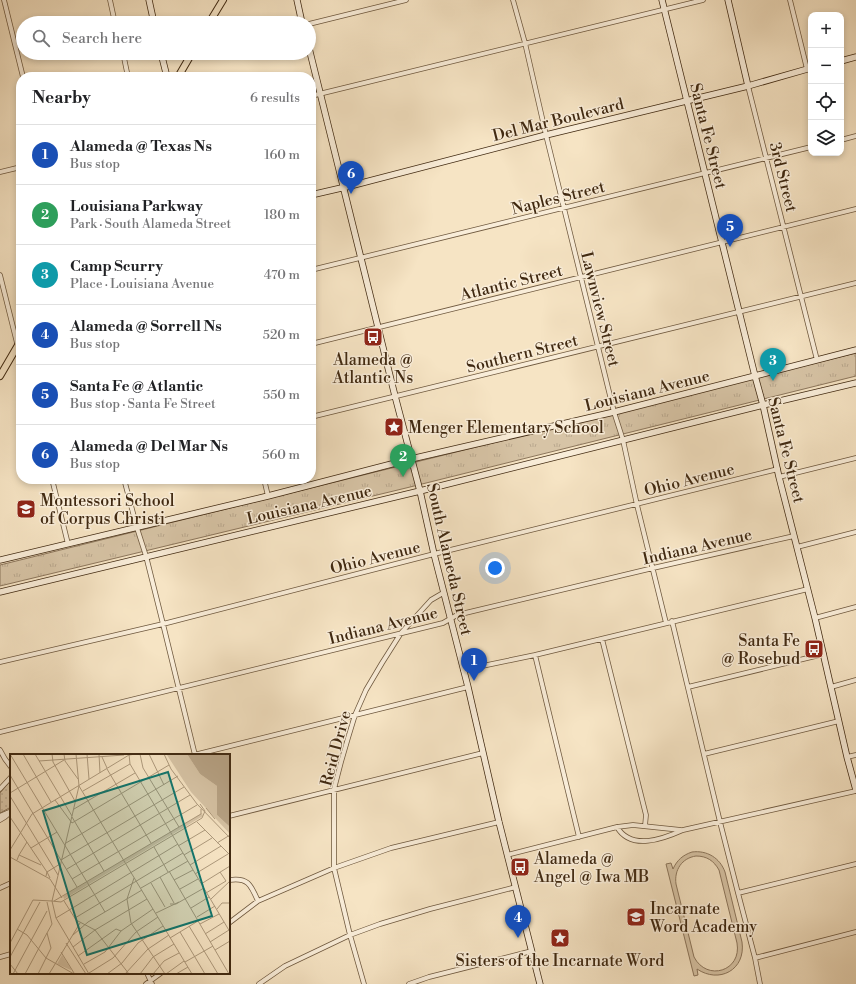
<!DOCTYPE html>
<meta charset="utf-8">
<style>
:root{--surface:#fff;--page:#f6f6f6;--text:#202124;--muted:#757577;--line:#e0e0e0;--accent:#8f2418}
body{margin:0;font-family:"Libre Bodoni",serif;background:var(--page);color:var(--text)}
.controls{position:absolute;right:12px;top:12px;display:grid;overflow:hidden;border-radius:8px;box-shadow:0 2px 6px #0003}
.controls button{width:36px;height:36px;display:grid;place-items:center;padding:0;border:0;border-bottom:1px solid var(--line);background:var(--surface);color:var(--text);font:20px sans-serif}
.you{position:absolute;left:495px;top:568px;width:14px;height:14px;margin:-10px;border:3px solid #fff;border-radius:50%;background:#1a73e8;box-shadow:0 0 0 6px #1a73e833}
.badge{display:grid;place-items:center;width:26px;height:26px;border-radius:50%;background:var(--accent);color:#fff;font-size:13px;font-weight:700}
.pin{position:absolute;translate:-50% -33px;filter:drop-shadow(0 1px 2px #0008)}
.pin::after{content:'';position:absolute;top:21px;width:14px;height:12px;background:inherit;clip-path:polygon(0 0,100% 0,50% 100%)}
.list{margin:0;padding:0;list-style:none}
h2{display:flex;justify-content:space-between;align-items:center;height:52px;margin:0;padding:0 16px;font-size:17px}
h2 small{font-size:13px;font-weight:400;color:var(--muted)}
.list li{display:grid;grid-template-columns:26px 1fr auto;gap:12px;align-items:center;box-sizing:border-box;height:60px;padding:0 16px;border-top:1px solid var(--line)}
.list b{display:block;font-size:15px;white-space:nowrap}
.list p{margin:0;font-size:13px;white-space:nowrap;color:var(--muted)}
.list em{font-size:13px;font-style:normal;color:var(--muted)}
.icon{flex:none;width:22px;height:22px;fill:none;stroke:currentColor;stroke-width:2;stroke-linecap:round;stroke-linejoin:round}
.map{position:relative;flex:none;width:856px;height:984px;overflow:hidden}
.search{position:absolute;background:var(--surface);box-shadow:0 2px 6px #0003;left:16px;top:16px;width:300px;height:44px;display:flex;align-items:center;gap:10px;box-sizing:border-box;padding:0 14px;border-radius:22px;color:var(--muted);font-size:15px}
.panel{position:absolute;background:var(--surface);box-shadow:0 2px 6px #0003;left:16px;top:72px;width:300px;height:412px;border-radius:16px}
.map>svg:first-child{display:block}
.grass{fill:url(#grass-dots);stroke:#8c765c}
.park{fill:url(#park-tufts);stroke:#8c765c}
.pitch{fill:#d7c4a6;stroke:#8c765c;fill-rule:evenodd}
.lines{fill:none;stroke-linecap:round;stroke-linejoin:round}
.street-casing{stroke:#6e583e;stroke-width:5.5}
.secondary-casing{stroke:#402911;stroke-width:7}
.primary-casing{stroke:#402911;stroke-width:8}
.street{stroke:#f9edd9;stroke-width:4}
.secondary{stroke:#f9edd9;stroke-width:5.5}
.primary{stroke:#f6e4c4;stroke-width:6}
.labels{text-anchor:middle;stroke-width:3;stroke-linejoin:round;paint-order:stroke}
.street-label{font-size:16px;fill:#402911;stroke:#f9edd9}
.poi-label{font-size:16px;fill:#402911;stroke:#f9edd9;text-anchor:start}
.inset-road{fill:none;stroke:#ad997c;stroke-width:1}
.view{fill:#0f766e;fill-opacity:0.15;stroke:#0f766e;stroke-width:2}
.inset-edge{fill:none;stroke:#402911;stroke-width:2}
</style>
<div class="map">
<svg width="856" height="984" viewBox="0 0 856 984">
<defs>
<pattern id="grass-dots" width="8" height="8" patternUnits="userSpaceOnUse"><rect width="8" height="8" fill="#d7c4a6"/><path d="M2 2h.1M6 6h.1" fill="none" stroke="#baa88e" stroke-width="1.8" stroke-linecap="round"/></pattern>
<pattern id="park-tufts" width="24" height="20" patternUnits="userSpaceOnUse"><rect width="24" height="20" fill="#d7c4a6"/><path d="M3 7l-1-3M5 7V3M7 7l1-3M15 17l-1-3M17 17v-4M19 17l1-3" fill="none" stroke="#baa88e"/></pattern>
</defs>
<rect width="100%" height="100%" fill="#f6e4c4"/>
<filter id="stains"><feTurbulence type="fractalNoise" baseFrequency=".005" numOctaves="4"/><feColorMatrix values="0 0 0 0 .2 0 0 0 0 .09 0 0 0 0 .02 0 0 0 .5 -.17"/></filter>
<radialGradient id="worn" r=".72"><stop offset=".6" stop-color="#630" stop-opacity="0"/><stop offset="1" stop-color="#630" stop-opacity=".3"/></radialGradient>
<!-- grass -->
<path class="grass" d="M11,780V807L0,813V793Z"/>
<!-- park -->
<path class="park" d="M856,353V376L406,488L0,586V565Z"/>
<!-- pitch -->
<path class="pitch" d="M692,852C707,850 720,858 725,872L742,942C746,970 719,984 697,969L698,975L694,976L666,864L671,863L673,869C677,860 683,855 692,852ZM696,856C707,856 714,861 719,870L737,943C742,971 707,982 694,957L676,884C674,870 682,858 696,856Z"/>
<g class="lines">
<defs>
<path id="street" d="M4,0L23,77
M110,0L115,23
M513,0L525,43L546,135L614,412L623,440L637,505L666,623
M790,0L807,69
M309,24L406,0
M123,53L128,77
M748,86L817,360
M311,96L703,0
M841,140L856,136
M0,172L21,167
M311,270L811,147
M0,275L21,359
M311,344L856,209
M311,417L856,283
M779,477L856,458
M52,479L68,544
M124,479L137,528L146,556L163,624L195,755
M264,479L268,496
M797,547L856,532
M815,618L856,607
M672,621L720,822L738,893L755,958L760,984
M602,639L646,815L645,826
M535,655L579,837
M0,662L163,624L434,554L778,469
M463,670L535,655L808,589
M688,687L824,654
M831,687L856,680
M0,732L443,623L457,615L653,568L794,536
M0,750L5,759L11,767
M704,754L839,721
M194,755L468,687
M847,757L856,755
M0,789L11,777
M0,816L9,812
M229,816L483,753
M0,820L5,817L11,812
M617,827C631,851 663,839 683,830L856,791
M507,855L617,827L633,825L681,830
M229,880C248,877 251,885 258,901
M0,888L11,883
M738,893L856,864
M229,923L258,901L334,868L391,848L499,822
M0,957L11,954
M755,958L856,932
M147,973L152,984
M146,984L161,973
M259,984L285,966L350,935L380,924L430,909L516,887
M364,984L350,935L334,868V789L341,762L348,738L355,715L366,690L382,663L401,633L431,600L443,593
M409,984L429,977L532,951"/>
<path id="secondary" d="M149,0L154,23
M297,0L302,23
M662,0L755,376L763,405L779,477L815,618L847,757L856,790
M728,0L748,86
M309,48L395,396L420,491L434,554L468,687L499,822L540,984
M161,53L167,77
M841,61L856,57
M311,195L350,186L546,135L748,86L811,68
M0,560L268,496L411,459L614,412L856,350
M0,592L420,491L763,405L856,383"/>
<path id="primary" d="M209,23L223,0
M178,77L192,53
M0,376L21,340"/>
</defs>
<!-- street casing -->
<use href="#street" class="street-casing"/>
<!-- secondary casing -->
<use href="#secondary" class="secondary-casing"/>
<!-- primary casing -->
<use href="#primary" class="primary-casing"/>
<!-- street -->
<use href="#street" class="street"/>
<!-- secondary -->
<use href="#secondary" class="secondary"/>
<!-- primary -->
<use href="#primary" class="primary"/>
</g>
<!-- icons -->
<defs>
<symbol id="bus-square" viewBox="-11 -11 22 22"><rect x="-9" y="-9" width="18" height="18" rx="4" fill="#8f2418" stroke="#f9edd9"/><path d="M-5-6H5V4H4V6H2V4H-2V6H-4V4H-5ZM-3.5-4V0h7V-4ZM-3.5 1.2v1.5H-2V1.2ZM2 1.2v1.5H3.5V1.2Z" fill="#fff"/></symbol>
<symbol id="sight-square" viewBox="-11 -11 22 22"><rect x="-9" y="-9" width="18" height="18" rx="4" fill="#8f2418" stroke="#f9edd9"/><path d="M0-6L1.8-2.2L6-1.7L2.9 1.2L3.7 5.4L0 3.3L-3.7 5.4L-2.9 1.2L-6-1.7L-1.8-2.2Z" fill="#fff"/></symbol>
<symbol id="school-square" viewBox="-11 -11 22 22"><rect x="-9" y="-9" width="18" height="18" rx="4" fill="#8f2418" stroke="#f9edd9"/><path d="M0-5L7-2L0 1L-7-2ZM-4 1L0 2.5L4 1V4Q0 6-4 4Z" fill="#fff"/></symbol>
</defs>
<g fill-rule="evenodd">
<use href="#bus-square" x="362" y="326" width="22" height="22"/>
<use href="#sight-square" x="383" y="416" width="22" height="22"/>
<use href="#school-square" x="15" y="498" width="22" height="22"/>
<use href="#bus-square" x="803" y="638" width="22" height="22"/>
<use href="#bus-square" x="509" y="856" width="22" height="22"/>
<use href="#school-square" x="625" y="906" width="22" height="22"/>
<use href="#sight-square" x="549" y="927" width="22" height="22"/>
</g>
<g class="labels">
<!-- street labels -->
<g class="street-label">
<text transform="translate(558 119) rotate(-14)" y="6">Del Mar Boulevard</text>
<text transform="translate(709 136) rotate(76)" y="6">Santa Fe Street</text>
<text transform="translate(784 177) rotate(76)" y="6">3rd Street</text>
<text transform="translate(558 197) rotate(-14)" y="6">Naples Street</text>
<text transform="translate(511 282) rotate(-14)" y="6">Atlantic Street</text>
<text transform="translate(601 309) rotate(76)" y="6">Lawnview Street</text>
<text transform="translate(522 353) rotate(-14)" y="6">Southern Street</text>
<text transform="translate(647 390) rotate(-14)" y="6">Louisiana Avenue</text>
<text transform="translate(787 450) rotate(76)" y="6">Santa Fe Street</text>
<text transform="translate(689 479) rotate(-14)" y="6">Ohio Avenue</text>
<text transform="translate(309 504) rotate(-13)" y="6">Louisiana Avenue</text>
<text transform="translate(697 546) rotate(-13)" y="6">Indiana Avenue</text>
<text transform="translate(375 557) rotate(-14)" y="6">Ohio Avenue</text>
<text transform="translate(450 559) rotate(77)" y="6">South Alameda Street</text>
<text transform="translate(383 625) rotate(-14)" y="6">Indiana Avenue</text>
<text transform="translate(335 748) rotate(-75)" y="6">Reid Drive</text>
</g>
<!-- poi labels -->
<g class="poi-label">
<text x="373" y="365" text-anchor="middle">Alameda @<tspan x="373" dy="18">Atlantic Ns</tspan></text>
<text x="408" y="433">Menger Elementary School</text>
<text x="40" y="506">Montessori School<tspan x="40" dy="18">of Corpus Christi</tspan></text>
<text x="800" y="646" text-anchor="end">Santa Fe<tspan x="800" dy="18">@ Rosebud</tspan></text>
<text x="534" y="864">Alameda @<tspan x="534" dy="18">Angel @ Iwa MB</tspan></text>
<text x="650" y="914">Incarnate<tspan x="650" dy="18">Word Academy</tspan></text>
<text x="560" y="966" text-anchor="middle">Sisters of the Incarnate Word</text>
</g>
</g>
<!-- overview -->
<g transform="translate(10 754)">
<rect width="220" height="220" fill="#f6e4c4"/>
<path d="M177,0L190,20L207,32V61L220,73V80L181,38L157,1ZM192,59L193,62L54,145L53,142ZM52,201L61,215V216L47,210Z" fill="#d7c4a6"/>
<path d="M220,0V73L207,61V32L190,20L177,0Z" fill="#b8a487"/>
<path class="inset-road" d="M0,0L95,158M13,0L41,48M25,0L62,62M42,0L43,8L65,47M54,0L55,7L68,25M66,0L69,32L42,147L46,164L79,220M77,0L79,25M89,0L90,19M119,0L120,10L220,178M130,0L133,14L169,73M139,0L154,31M154,0L161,15L187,50L220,84M92,3L97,14M29,7L114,1M97,15L141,89M0,21L67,133M69,32L182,220M73,37L120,10M0,39L54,6M0,42L48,121M45,46L62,69L159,11M196,54L205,65M64,55L125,19M0,63L37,118L36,122M62,63L94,117M187,68L220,101M56,89L168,22M207,89L220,81M168,92L195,76M144,93L158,118M21,94L47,78M0,96L22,60L119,1L126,0M9,101L17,88M174,101L202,84M0,103L40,125L52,144M7,106L9,101L31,111M51,106L174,33M180,111L211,92M57,115L180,41M159,117L219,220M185,120L218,100M150,123L164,149M40,124L37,118L50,110M124,124L117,145L121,169L155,220M62,125L187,51M164,126L183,116M141,129L155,153M191,130L220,112M131,134L178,107M170,135L188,125M196,139L216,127L210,118M201,145L220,127M42,147L51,148L192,64L195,57L190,50M44,147L191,60V55M54,147L66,166L85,176L119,220M160,150H166L194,134M181,154L199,143M207,155L212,149H220M146,159L169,148M187,163L205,152M46,164L168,90M65,164L173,99M190,170L209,160M179,172L208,220M7,175L17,181L36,204L64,220M170,178L195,220M195,180L214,168M63,181L78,168L132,136M160,184L188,167M200,188L219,176M0,189L23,146L42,147M56,189L76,220M63,193L85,176L137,145M205,196L220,187M51,198L64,219M68,202L106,175L111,177M0,203L30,148M175,208L203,192M0,210L8,220M74,210L95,198L111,177L143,155M79,219L103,204L126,178L148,163M3,220L37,157M15,220L37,179M28,220L41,194L37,179L42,170L37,148M39,220L70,169M97,220L112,209L128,189L153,172M115,220L138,195L159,181M130,220L143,203L164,190M143,220L154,207L169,199M156,220L174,207M166,220L178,213"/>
<path class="view" d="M158,18L202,162L77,201L33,57Z"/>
<rect width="220" height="220" class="inset-edge"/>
</g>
<rect width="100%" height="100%" filter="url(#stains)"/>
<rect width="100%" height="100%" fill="url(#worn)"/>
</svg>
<div class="controls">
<button>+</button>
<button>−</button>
<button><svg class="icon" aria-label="locate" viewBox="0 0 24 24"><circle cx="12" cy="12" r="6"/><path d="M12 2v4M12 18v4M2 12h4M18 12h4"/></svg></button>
<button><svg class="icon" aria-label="layers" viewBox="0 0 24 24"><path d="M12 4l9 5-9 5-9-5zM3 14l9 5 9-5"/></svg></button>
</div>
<div class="you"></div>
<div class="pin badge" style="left:474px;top:681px;background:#1a4fb4">1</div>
<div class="pin badge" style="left:403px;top:477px;background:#2e9e5b">2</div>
<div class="pin badge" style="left:773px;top:381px;background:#0f9aa8">3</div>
<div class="pin badge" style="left:518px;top:938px;background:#1a4fb4">4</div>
<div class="pin badge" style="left:730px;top:247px;background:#1a4fb4">5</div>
<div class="pin badge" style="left:351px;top:194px;background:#1a4fb4">6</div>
<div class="search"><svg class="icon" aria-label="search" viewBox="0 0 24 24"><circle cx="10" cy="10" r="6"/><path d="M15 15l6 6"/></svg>Search here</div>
<section class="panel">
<h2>Nearby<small>6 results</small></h2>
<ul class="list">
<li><span class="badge" style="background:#1a4fb4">1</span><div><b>Alameda @ Texas Ns</b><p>Bus stop</p></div><em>160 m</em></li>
<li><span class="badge" style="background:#2e9e5b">2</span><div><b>Louisiana Parkway</b><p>Park · South Alameda Street</p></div><em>180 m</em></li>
<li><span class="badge" style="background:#0f9aa8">3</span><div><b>Camp Scurry</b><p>Place · Louisiana Avenue</p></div><em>470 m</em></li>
<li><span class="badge" style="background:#1a4fb4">4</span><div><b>Alameda @ Sorrell Ns</b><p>Bus stop</p></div><em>520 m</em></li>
<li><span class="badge" style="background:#1a4fb4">5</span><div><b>Santa Fe @ Atlantic</b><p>Bus stop · Santa Fe Street</p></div><em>550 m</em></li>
<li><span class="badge" style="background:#1a4fb4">6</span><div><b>Alameda @ Del Mar Ns</b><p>Bus stop</p></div><em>560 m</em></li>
</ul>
</section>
</div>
